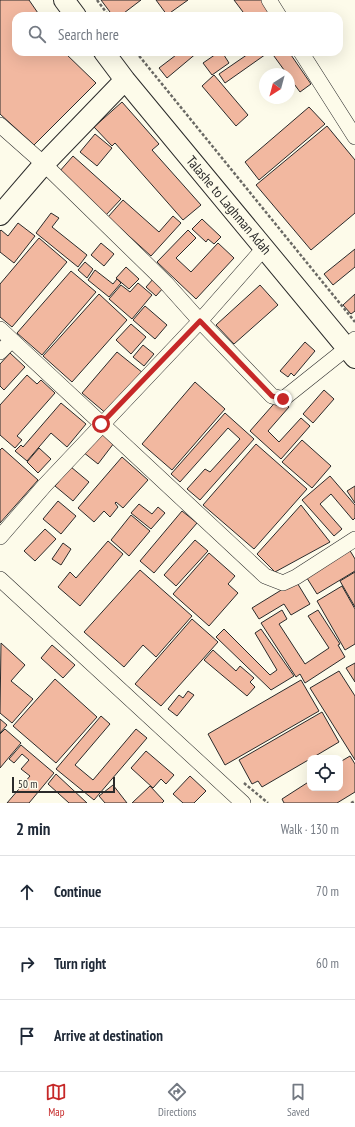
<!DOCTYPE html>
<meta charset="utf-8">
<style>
:root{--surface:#fff;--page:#f2f2f3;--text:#1f2937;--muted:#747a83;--line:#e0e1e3;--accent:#c62828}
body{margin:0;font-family:"PT Sans Narrow",sans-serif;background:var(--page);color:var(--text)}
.controls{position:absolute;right:12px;bottom:12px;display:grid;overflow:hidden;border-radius:8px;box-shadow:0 4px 16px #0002}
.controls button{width:36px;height:36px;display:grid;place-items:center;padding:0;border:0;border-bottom:1px solid var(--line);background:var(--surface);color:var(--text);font:20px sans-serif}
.compass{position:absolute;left:259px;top:68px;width:36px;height:36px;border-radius:50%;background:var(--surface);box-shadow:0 4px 16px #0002;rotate:216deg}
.scale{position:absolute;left:12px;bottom:10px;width:103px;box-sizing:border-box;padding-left:4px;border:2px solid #2b2b2b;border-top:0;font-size:11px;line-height:14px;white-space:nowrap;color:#2b2b2b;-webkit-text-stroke:3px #fdfbea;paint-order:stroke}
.stop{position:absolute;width:12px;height:12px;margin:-9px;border:3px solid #c62828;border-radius:50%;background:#fff}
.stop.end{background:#c62828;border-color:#fff;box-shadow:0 1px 4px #0008}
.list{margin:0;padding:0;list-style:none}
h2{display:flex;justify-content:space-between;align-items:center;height:52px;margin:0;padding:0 16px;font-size:17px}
h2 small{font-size:13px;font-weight:400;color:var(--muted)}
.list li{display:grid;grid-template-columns:26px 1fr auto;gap:12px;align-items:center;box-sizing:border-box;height:72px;padding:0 16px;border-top:1px solid var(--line)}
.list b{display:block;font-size:15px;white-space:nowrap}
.list em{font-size:13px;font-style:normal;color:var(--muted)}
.icon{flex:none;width:22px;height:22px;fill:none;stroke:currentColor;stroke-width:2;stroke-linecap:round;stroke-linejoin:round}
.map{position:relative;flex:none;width:355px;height:803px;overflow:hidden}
.search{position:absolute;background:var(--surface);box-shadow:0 4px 16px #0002;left:12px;right:12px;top:12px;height:44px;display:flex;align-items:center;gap:10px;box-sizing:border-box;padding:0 14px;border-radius:12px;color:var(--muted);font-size:15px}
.sheet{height:268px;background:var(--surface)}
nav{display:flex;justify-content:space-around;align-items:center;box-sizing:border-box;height:56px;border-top:1px solid var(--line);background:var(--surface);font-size:11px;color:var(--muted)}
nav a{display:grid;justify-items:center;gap:2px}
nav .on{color:var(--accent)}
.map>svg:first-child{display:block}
.building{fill:#f2b8a0;stroke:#2b2b2b}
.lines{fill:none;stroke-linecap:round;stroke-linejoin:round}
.minor-casing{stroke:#2b2b2b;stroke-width:16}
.major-casing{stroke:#2b2b2b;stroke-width:22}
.path{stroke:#6a6964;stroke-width:2.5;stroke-dasharray:3 2;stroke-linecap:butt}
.minor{stroke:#fdfbea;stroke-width:15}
.major{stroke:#fdfbea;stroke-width:20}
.route{stroke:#c62828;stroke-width:5}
.labels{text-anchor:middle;stroke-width:3;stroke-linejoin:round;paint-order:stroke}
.street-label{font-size:14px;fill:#2b2b2b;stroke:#fdfbea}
</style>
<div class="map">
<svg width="355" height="803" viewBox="0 0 355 803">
<rect width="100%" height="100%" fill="#fdfbea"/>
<!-- building -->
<path class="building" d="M0,0H29L40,16H16V52H64L96,83L34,145L0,114Z
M101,0H141L120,16H113Z
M156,0H188L167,15Z
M234,0H262L273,16H246Z
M180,52H198L167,78L159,68Z
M219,52H222L229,63L212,75L203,63Z
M251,52H269L225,83L219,74Z
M271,52H289L311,84L300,92L289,77V74H287Z
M214,75L248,115L236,126L202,86Z
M122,102L159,144L152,150L201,205L183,220L115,143L112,146L94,127Z
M309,107L325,124L259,180L245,162Z
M327,126L355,160V213L311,250L256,185Z
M95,134L112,148L97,166L80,152Z
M73,156L121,199L106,215L59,172Z
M123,200L159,232L173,216L181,223L151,256L108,217Z
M51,213L59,218L52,227L87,255L78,267L36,233Z
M202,219L221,237L214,244L208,239L206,242L192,229Z
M18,223L35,236L14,263L0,252V231L1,230L8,236Z
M188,230L196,238L176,258L191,272L218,243L234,258L196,299L157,262Z
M39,238L67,262L12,327L0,317V284Z
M101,243L114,254L104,266L91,255Z
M355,249V267L333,285L324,274Z
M85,262L93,269L87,278L78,270Z
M126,267L139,279L129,289L116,278Z
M95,270L113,284L117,279L121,283L109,297L88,280Z
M71,271L96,292L42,355L17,333Z
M154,278L164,287L156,296L146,287Z
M138,283L152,295L132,319L109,299L121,285L130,292Z
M260,285L278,305L234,344L216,325Z
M99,294L127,320L72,382L43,356Z
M355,294V311L351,314L343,305Z
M145,306L167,325L155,339L133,320Z
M131,324L146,337L131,354L116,340Z
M305,342L315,351L294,376L291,373L288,377L280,371Z
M143,345L154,354L144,366L133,357Z
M117,352L143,373L108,415L82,393Z
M10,353L25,367L4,390L0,386V364Z
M27,375L37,384L41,380L55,393L17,436L22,440L15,448L0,435V405Z
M195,382L225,409L172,470L142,444Z
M324,390L334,399L313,423L303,414Z
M279,398L289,407L268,431L279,442L301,418L310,426L281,459L250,431Z
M61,403L86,424L67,447L51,433L27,461L15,451L21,445L23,447Z
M225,413L254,439L200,500L187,489L205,469L210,472L240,439L228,428L180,482L171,474Z
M100,432L114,443L98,464L83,452Z
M302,440L331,466L312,488L282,462Z
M256,444L307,489L254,549L203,505Z
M2,448L38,480L0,523V450Z
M39,448L51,459L38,473L27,462Z
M122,457L148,480L123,508L116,502L115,503L118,507L110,517L104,511L94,522L78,508Z
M71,467L89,482L73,501L55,486Z
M330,476L355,505V518L353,520L331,494L320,504L342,529L334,536L302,500Z
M355,486V503L347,491Z
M58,501L76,516L61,534L43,519Z
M139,504L152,514L158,507L165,513L151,529L131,513Z
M301,505L330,542L275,572L257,554Z
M182,511L197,523L154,573L140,561Z
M131,515L150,531L129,556L111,540Z
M45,529L56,539L35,561L24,551Z
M195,540L208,551L176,586L164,575Z
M108,541L123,554L80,606L58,587L70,572L76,578Z
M63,543L71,549L61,565L52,559Z
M349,549L355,559V571L317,594L305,575Z
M209,553L235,576L228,584L238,593L209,626L173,594Z
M140,570L192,616L156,657L143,645L124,667L84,632Z
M355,572V607L340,581Z
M296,581L310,604L291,615L284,604L259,619L252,608Z
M342,586L355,609V644L345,650L317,601Z
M282,610L287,619L279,624L305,664L329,648L308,616L318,610L340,644L338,645L345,657L305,683L300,674L296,677L261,623Z
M192,619L218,642L161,706L135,684Z
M224,629L270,675L277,670L255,633L261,629L294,676L271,690L216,637Z
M1,643L25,665L11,681L33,699L12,723L0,713Z
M52,645L75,665L63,678L41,658Z
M213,650L236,671L240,666L254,678L250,682L255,687L247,696L204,660Z
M355,663V682L346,668Z
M339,671L355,696V760L310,688Z
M55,679L97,717L56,763L13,726Z
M301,680L319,711L225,765L208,734Z
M188,691L194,695L177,716L168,709L179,695L183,698Z
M322,712L339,742L312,758H310V759L262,787L258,781L252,784L239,760Z
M101,716L110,724L75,765L93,780L136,729L147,738L94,800L56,769Z
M0,719L7,725L0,733Z
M5,729L21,743L0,768V734Z
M21,745L54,773L29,803H7L30,776L21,769L29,760L22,754L14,763L9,759Z
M146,751L174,775L166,784L161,779L153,788L131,768Z
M350,756L355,764V792L337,803H284L282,799L310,781V788H340V762Z
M56,774L87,803H69L48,784Z
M190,776L206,791L194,803H183L173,794Z
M113,785L127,803H105L99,796Z
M150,786L164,801L162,803H132Z"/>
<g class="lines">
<defs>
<path id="minor" d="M269,0L279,16
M301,52L355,137
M0,125L44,164L166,283L200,321L272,396L283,399L347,348L355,339
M0,329L265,576L283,583L296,577L355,539
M0,352L12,340
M0,537L45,485L200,321L258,255L265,248
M0,579L243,803"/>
<path id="major" d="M64,0L76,16
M104,52L125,80L355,358
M0,215L44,164L125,80"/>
</defs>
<!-- minor casing -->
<use href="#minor" class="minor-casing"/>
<!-- major casing -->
<use href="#major" class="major-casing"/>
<!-- path -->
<path class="path" d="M97,0L109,16
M136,52L355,322
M244,783L268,803
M351,803L355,801"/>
<!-- minor -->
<use href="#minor" class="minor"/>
<!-- major -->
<use href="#major" class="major"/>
</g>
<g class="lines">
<!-- route -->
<path class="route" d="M101,424L200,321L272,396L283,399"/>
</g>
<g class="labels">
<!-- street labels -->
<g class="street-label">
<text transform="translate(229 205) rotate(50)" y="5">Talashe to Laghman Adah</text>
</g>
</g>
</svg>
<div class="controls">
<button><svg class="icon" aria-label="locate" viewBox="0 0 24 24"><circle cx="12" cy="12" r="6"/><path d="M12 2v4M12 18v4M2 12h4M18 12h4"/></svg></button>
</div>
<svg class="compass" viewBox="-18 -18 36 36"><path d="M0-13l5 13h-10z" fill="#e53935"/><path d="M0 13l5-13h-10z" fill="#747a83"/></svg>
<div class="scale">50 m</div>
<div class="stop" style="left:101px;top:424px"></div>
<div class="stop end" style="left:283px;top:399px"></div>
<div class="search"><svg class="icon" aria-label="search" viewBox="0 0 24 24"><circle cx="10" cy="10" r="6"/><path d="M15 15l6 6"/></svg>Search here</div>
</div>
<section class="sheet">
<h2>2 min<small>Walk · 130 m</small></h2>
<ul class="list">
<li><svg class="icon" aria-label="ahead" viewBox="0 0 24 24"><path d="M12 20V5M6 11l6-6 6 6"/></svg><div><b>Continue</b></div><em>70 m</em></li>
<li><svg class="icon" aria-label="right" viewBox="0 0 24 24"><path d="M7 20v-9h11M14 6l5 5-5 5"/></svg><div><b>Turn right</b></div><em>60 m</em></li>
<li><svg class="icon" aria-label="arrive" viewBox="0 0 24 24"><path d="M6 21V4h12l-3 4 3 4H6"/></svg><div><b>Arrive at destination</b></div></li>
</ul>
</section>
<nav>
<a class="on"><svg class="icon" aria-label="map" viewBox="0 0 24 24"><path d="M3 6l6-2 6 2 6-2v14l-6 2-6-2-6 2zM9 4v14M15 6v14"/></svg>Map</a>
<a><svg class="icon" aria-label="directions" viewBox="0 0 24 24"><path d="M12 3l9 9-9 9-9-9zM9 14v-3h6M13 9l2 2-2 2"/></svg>Directions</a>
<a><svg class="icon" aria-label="saved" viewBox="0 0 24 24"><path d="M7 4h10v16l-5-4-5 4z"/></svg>Saved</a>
</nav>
